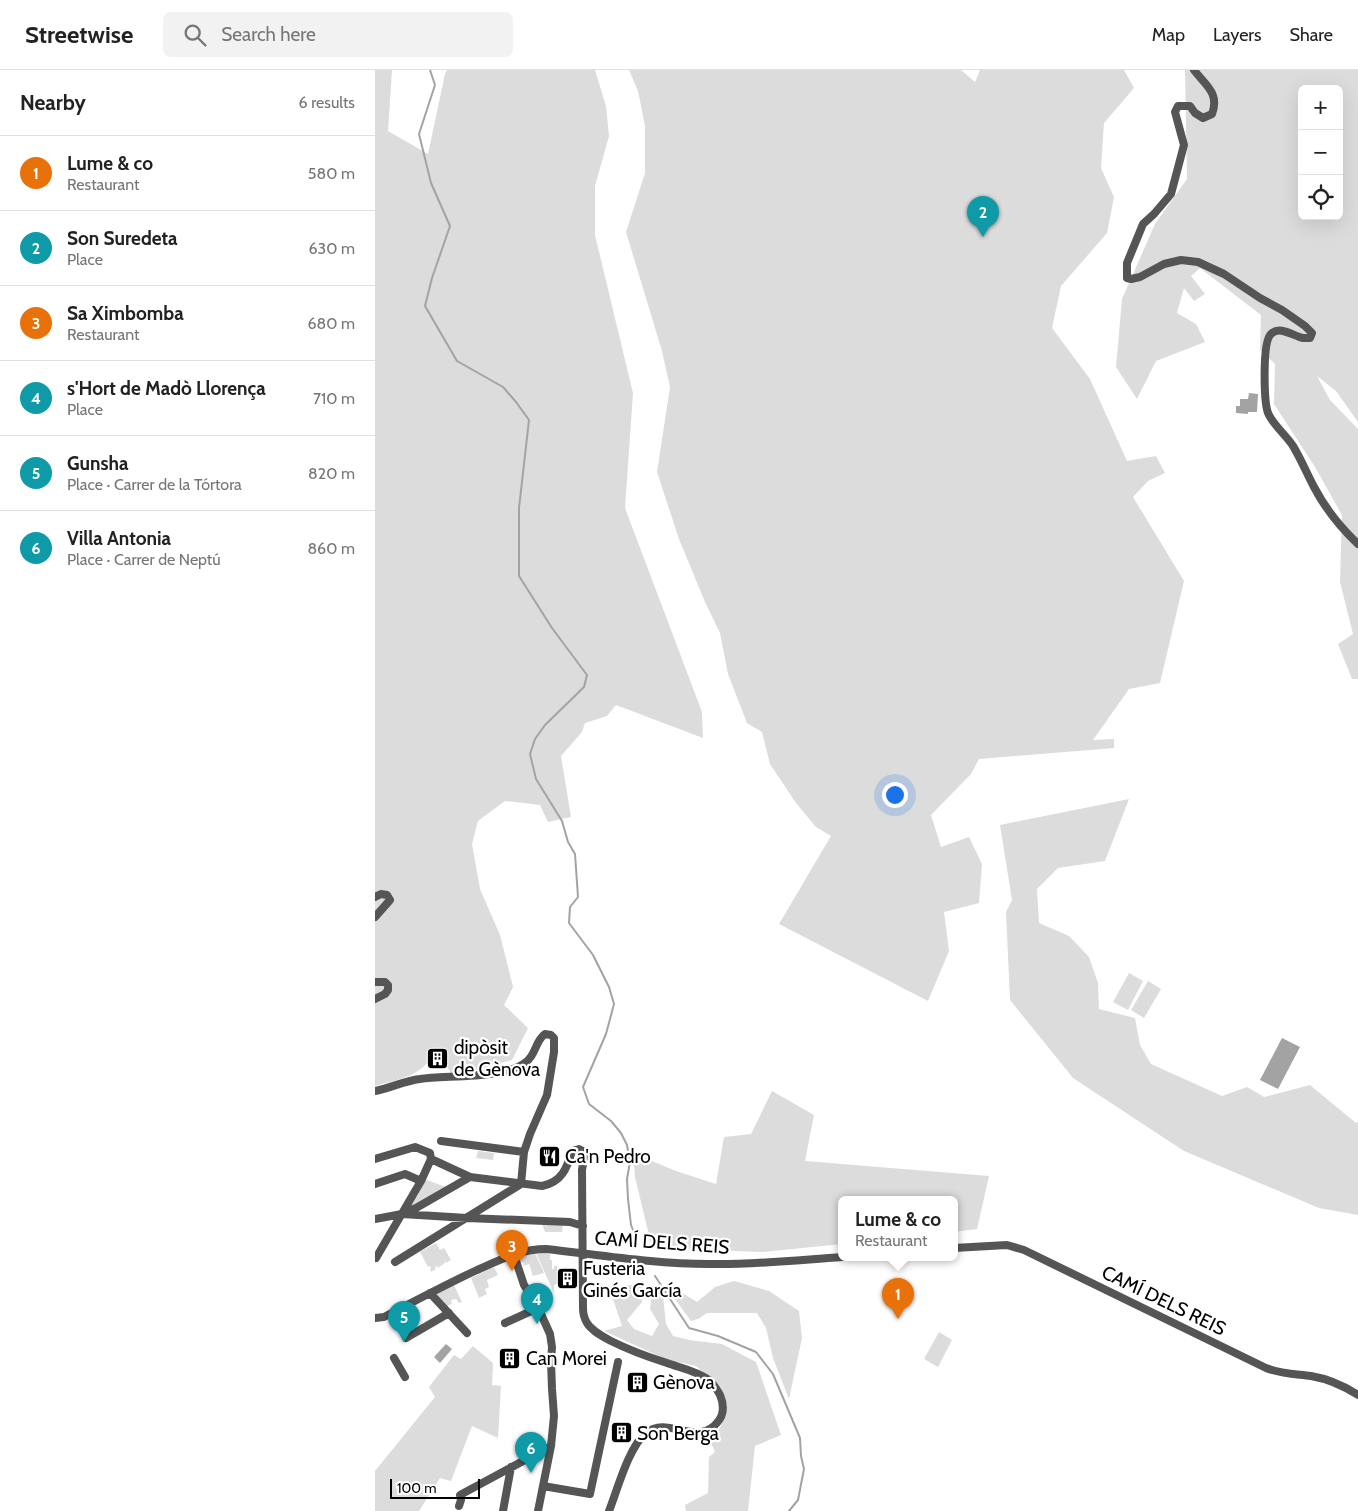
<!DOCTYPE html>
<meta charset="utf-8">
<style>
:root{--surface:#fff;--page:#f2f2f2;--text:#222;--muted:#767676;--line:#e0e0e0;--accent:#000}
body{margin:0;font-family:Cabin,sans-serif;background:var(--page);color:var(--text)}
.controls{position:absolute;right:15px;top:15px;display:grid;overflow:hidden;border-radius:8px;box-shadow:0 5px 20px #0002}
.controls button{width:45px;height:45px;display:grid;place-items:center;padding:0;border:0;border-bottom:1px solid var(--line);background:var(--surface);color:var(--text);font:25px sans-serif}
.scale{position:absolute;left:15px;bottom:12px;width:90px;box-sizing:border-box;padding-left:5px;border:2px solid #000;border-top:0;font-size:14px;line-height:18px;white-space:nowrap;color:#000;-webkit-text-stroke:4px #fff;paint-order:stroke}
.you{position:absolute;left:519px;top:724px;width:18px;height:18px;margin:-12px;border:4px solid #fff;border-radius:50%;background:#1a73e8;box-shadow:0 0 0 8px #1a73e833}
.badge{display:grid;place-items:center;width:32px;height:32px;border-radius:50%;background:var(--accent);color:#fff;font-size:16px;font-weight:700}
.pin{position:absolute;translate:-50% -41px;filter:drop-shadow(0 1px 2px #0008)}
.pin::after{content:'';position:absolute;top:26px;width:18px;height:15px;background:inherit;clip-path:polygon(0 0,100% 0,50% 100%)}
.popup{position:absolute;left:463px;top:1126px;width:120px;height:65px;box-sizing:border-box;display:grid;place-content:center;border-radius:8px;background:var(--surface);filter:drop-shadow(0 1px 4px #0005);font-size:16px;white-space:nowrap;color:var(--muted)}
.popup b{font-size:19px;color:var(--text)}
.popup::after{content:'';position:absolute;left:50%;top:100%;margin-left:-10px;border:10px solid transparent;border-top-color:var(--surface)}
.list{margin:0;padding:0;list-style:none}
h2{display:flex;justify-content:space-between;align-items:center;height:65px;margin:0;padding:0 20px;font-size:21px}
h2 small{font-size:16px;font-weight:400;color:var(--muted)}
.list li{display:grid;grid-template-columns:32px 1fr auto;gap:15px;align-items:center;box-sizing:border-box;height:75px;padding:0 20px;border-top:1px solid var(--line)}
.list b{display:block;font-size:19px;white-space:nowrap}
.list p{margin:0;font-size:16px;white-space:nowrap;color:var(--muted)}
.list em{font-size:16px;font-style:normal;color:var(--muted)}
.icon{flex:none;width:28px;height:28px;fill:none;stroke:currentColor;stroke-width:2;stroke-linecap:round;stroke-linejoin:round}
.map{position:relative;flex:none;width:983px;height:1441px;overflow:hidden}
header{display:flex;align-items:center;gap:30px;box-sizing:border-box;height:70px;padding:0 25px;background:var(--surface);border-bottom:1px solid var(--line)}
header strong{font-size:24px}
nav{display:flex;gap:28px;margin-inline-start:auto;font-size:18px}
.search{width:350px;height:45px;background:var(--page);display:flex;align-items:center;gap:12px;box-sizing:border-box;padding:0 18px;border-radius:8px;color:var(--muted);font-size:19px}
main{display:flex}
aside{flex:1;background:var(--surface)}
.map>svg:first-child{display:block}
.green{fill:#dcdcdc;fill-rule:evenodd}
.water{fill:#a3a3a3}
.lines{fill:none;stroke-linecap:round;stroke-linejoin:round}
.stream{stroke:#a3a3a3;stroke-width:2}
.minor{stroke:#555;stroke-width:8}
.labels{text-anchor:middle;stroke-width:4.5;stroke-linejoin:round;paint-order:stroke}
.poi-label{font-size:19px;fill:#000;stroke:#fff;text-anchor:start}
.street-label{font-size:19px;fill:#000;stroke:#fff}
</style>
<header>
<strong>Streetwise</strong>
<div class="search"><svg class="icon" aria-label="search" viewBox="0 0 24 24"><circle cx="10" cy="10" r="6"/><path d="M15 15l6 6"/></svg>Search here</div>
<nav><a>Map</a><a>Layers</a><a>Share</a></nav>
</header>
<main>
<aside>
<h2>Nearby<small>6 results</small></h2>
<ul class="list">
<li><span class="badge" style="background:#e8710a">1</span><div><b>Lume &amp; co</b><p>Restaurant</p></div><em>580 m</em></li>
<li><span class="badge" style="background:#0f9aa8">2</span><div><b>Son Suredeta</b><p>Place</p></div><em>630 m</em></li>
<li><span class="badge" style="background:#e8710a">3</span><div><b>Sa Ximbomba</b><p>Restaurant</p></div><em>680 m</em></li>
<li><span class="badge" style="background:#0f9aa8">4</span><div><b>s'Hort de Madò Llorença</b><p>Place</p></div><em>710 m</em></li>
<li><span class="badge" style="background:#0f9aa8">5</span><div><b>Gunsha</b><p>Place · Carrer de la Tórtora</p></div><em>820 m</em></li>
<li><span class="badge" style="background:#0f9aa8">6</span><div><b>Villa Antonia</b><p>Place · Carrer de Neptú</p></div><em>860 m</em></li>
</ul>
</aside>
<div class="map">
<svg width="983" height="1441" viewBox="0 0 983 1441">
<rect width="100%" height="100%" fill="#fff"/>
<!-- green -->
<path class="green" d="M0,0H17L13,61L53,84L70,4L72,0H220L231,36L234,66L220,116V165L258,323L250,438L327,642L328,668L241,635L232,646L210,653L207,662L186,686L196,747L173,752L165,735L130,731L103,751L97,774L105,819L125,865L138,917L129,935L153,958L137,990L97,1001L76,1003L69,992L68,982L58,983C49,1006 21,1010 0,1016Z
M254,0H586L600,12L605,0H749L759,18L729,53L726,98L739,127L732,163L686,216L677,258L715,309L752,391L781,386L790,403L773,411L758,427L809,511L785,613L754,619L718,670L739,669V678L604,689L596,704L556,745L566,777L594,767L607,794L604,833L569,842L574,881L553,931L404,854L456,766L441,757L421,733L395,694L387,662L372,653L353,604L345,563L330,532L304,469L282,402L295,317L287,281L251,162L270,103V56L263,21Z
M810,0H983V352L961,321L942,306L955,330L983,359V609H977L963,574L978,564L965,512L967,445L940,397L899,334L900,294L885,280L886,245L825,198L816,206L830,224L819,231L809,218L802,243L821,254L830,272L781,291L762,329L741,297L747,229L780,154L812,109ZM927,19H964V146H927Z
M754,729L730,791L683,798L662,819L664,853L694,866L714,887L723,913L724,939L760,948L765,975L776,994L847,1026L872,1017L889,1027L935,1015L981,1053L983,1052V1145L944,1138L809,1081L698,1008L635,930L631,842L637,830L625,755Z
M754,903L768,911L753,940L738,932Z
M773,911L786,919L769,948L756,940Z
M397,1021L439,1045L430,1091L614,1106L602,1159L579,1162V1130H467V1174L388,1182L277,1178L260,1107L258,1083L301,1101L341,1114L349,1067L376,1064Z
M103,1081L119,1083L118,1090L101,1088Z
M49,1109L71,1117L38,1137L34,1136L40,1126L42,1127L44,1123L42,1121Z
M167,1154L188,1155L187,1162H170Z
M144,1162L149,1178L146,1179L142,1171L141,1172L144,1180L134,1183L127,1168L131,1166L133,1170L135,1169L134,1166Z
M61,1173L65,1180L69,1178L76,1190L71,1193L69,1190L70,1193L63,1198L62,1196L60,1197L61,1199L56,1202L55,1199L56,1198L55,1196L53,1197L45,1182Z
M160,1183L169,1203L158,1206L154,1194L149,1196L148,1192L144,1193L142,1188Z
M161,1183L175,1184V1190H177V1199H179V1196H182V1214L179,1215V1223Z
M119,1197L123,1205L112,1210L114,1217L110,1219L112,1224L104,1228L96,1208Z
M359,1211L394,1221L424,1241L427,1268L414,1329L398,1288L391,1258L382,1243H332L323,1249L316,1251L300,1229L304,1221L322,1232L340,1217Z
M267,1214V1232L252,1250L259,1259L277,1266L284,1254L275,1239L277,1225L288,1226L291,1254L298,1266L314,1270L347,1274L381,1292L406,1365L380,1376L373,1441H311L310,1435L333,1423L334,1387L340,1382L334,1368L345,1358L351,1343L350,1332L336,1309L321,1296L290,1289L229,1261L247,1256L234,1217Z
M79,1215L87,1232L84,1233L81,1229L76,1230L77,1234L72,1236L61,1223Z
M564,1262L577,1270L563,1297L549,1289Z
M98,1276L118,1293L117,1315L126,1316L123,1368L97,1356L76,1411L65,1408L44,1441H0V1401L60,1327L54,1317L79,1285L86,1289Z"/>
<!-- water -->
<path class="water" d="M874,323L883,324L882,342H873V344L861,343V336H865V329H873Z
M907,968L925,977L903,1019L885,1010Z
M71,1274L77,1279L65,1293L59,1287Z"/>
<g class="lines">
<!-- stream -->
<path class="stream" d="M55,0L60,15L44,64L56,113L75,156L57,208L50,236L82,291L128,317L141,332L154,350L144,438V506L177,558L212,605L209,617L170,655L160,669L155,684L161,709L187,751L193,772L200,784L203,827L195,837L194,853L218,885L234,917L239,934L231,964L208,1017L214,1034L236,1051L246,1063L252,1075L255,1092L252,1109L253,1129L256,1155L262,1170
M280,1206L314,1258L343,1266L381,1282L398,1304L425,1368L426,1386L429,1399L423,1430L414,1441"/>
<!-- minor -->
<path class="minor" d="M819,0C830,15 845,23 837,44L828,48L820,43L815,36H803L800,42L809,75L796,124L779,144L768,154L752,193V208L756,209L765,207L789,194L806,190L823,192L849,204L885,228L907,240L930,256L937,263L935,268C933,268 930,268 928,268C918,266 905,255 896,264C887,272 889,332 893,343C898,355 911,365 918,376C926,389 932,404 939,417C950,438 965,457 983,474
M0,827L6,824L12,825L15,830L0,847
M0,912H10L13,915V920L10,924L0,929
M0,1021C15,1018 29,1011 45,1009C71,1005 131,1009 151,992C161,985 160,971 170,964L176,965L179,968V982L172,1025L155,1064L149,1082L146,1114
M66,1071L149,1082
M0,1089L40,1077L55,1083L56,1089L95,1107L167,1116C187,1112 192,1098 197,1081L204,1079L210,1082L207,1100L208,1238C208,1243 209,1248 212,1253C217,1261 227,1266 236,1271C254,1280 273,1287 292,1293C306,1298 322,1301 334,1310C339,1314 342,1320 345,1325C348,1332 349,1337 347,1344C346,1349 343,1352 339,1356C318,1374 292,1346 271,1363C254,1376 242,1421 234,1441
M0,1114L30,1104L46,1111
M31,1142L41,1138L95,1107
M0,1149L27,1144L92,1148L195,1152L208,1156
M579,1178L632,1175L649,1180L891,1298C906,1304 921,1304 936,1306C954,1309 969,1316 983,1325
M139,1185L149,1215L158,1229L166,1244L175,1264L177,1277L176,1291L177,1319L179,1346L176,1376L163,1441
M1,1188L46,1111L56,1089
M20,1192L146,1114
M55,1223L92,1263
M0,1248L9,1247C40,1231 70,1215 102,1200C125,1190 146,1179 171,1179C225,1185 280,1194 334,1194C378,1195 423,1190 467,1187
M130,1253L163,1238
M31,1268L74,1243
M19,1288L30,1307
M168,1416L215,1424L243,1292
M84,1436L86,1430L85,1425L176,1376
M128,1441L136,1397"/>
</g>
<!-- icons -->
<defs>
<symbol id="building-square" viewBox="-11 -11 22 22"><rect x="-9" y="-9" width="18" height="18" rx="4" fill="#000" stroke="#fff"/><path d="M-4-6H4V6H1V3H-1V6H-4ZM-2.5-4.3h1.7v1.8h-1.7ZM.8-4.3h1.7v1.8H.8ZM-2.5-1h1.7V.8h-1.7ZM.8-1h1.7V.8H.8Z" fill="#fff"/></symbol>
<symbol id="restaurant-square" viewBox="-11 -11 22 22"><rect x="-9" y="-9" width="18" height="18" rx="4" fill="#000" stroke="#fff"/><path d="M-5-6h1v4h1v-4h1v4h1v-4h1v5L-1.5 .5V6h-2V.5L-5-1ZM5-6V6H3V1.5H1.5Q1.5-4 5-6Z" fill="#fff"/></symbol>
</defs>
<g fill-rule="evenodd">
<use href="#building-square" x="50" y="976" width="25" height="25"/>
<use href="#restaurant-square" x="162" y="1074" width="25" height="25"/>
<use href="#building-square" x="180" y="1196" width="25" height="25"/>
<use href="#building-square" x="122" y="1276" width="25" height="25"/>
<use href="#building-square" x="250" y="1300" width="25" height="25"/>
<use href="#building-square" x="234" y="1350" width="25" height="25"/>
</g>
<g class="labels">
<!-- poi labels -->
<g class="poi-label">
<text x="79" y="984">dipòsit<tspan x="79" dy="22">de Gènova</tspan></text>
<text x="190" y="1093">Ca'n Pedro</text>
<text x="208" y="1205">Fusteria<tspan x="208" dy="22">Ginés García</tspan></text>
<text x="151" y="1295">Can Morei</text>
<text x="278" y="1319">Gènova</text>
<text x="262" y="1370">Son Berga</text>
</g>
<!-- street labels -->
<g class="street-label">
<text transform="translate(287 1172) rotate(4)" y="7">CAMÍ DELS REIS</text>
<text transform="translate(789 1230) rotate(26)" y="7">CAMÍ DELS REIS</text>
</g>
</g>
</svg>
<div class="controls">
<button>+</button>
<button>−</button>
<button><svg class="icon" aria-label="locate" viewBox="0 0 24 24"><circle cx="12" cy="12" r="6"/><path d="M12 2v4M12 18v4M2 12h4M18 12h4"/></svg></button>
</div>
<div class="scale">100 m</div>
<div class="you"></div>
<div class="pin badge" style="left:523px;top:1249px;background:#e8710a">1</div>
<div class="popup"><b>Lume &amp; co</b>Restaurant</div>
<div class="pin badge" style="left:608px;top:167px;background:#0f9aa8">2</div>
<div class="pin badge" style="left:137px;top:1201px;background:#e8710a">3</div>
<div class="pin badge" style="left:162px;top:1254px;background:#0f9aa8">4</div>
<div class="pin badge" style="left:29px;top:1272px;background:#0f9aa8">5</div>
<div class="pin badge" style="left:156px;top:1403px;background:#0f9aa8">6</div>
</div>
</main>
